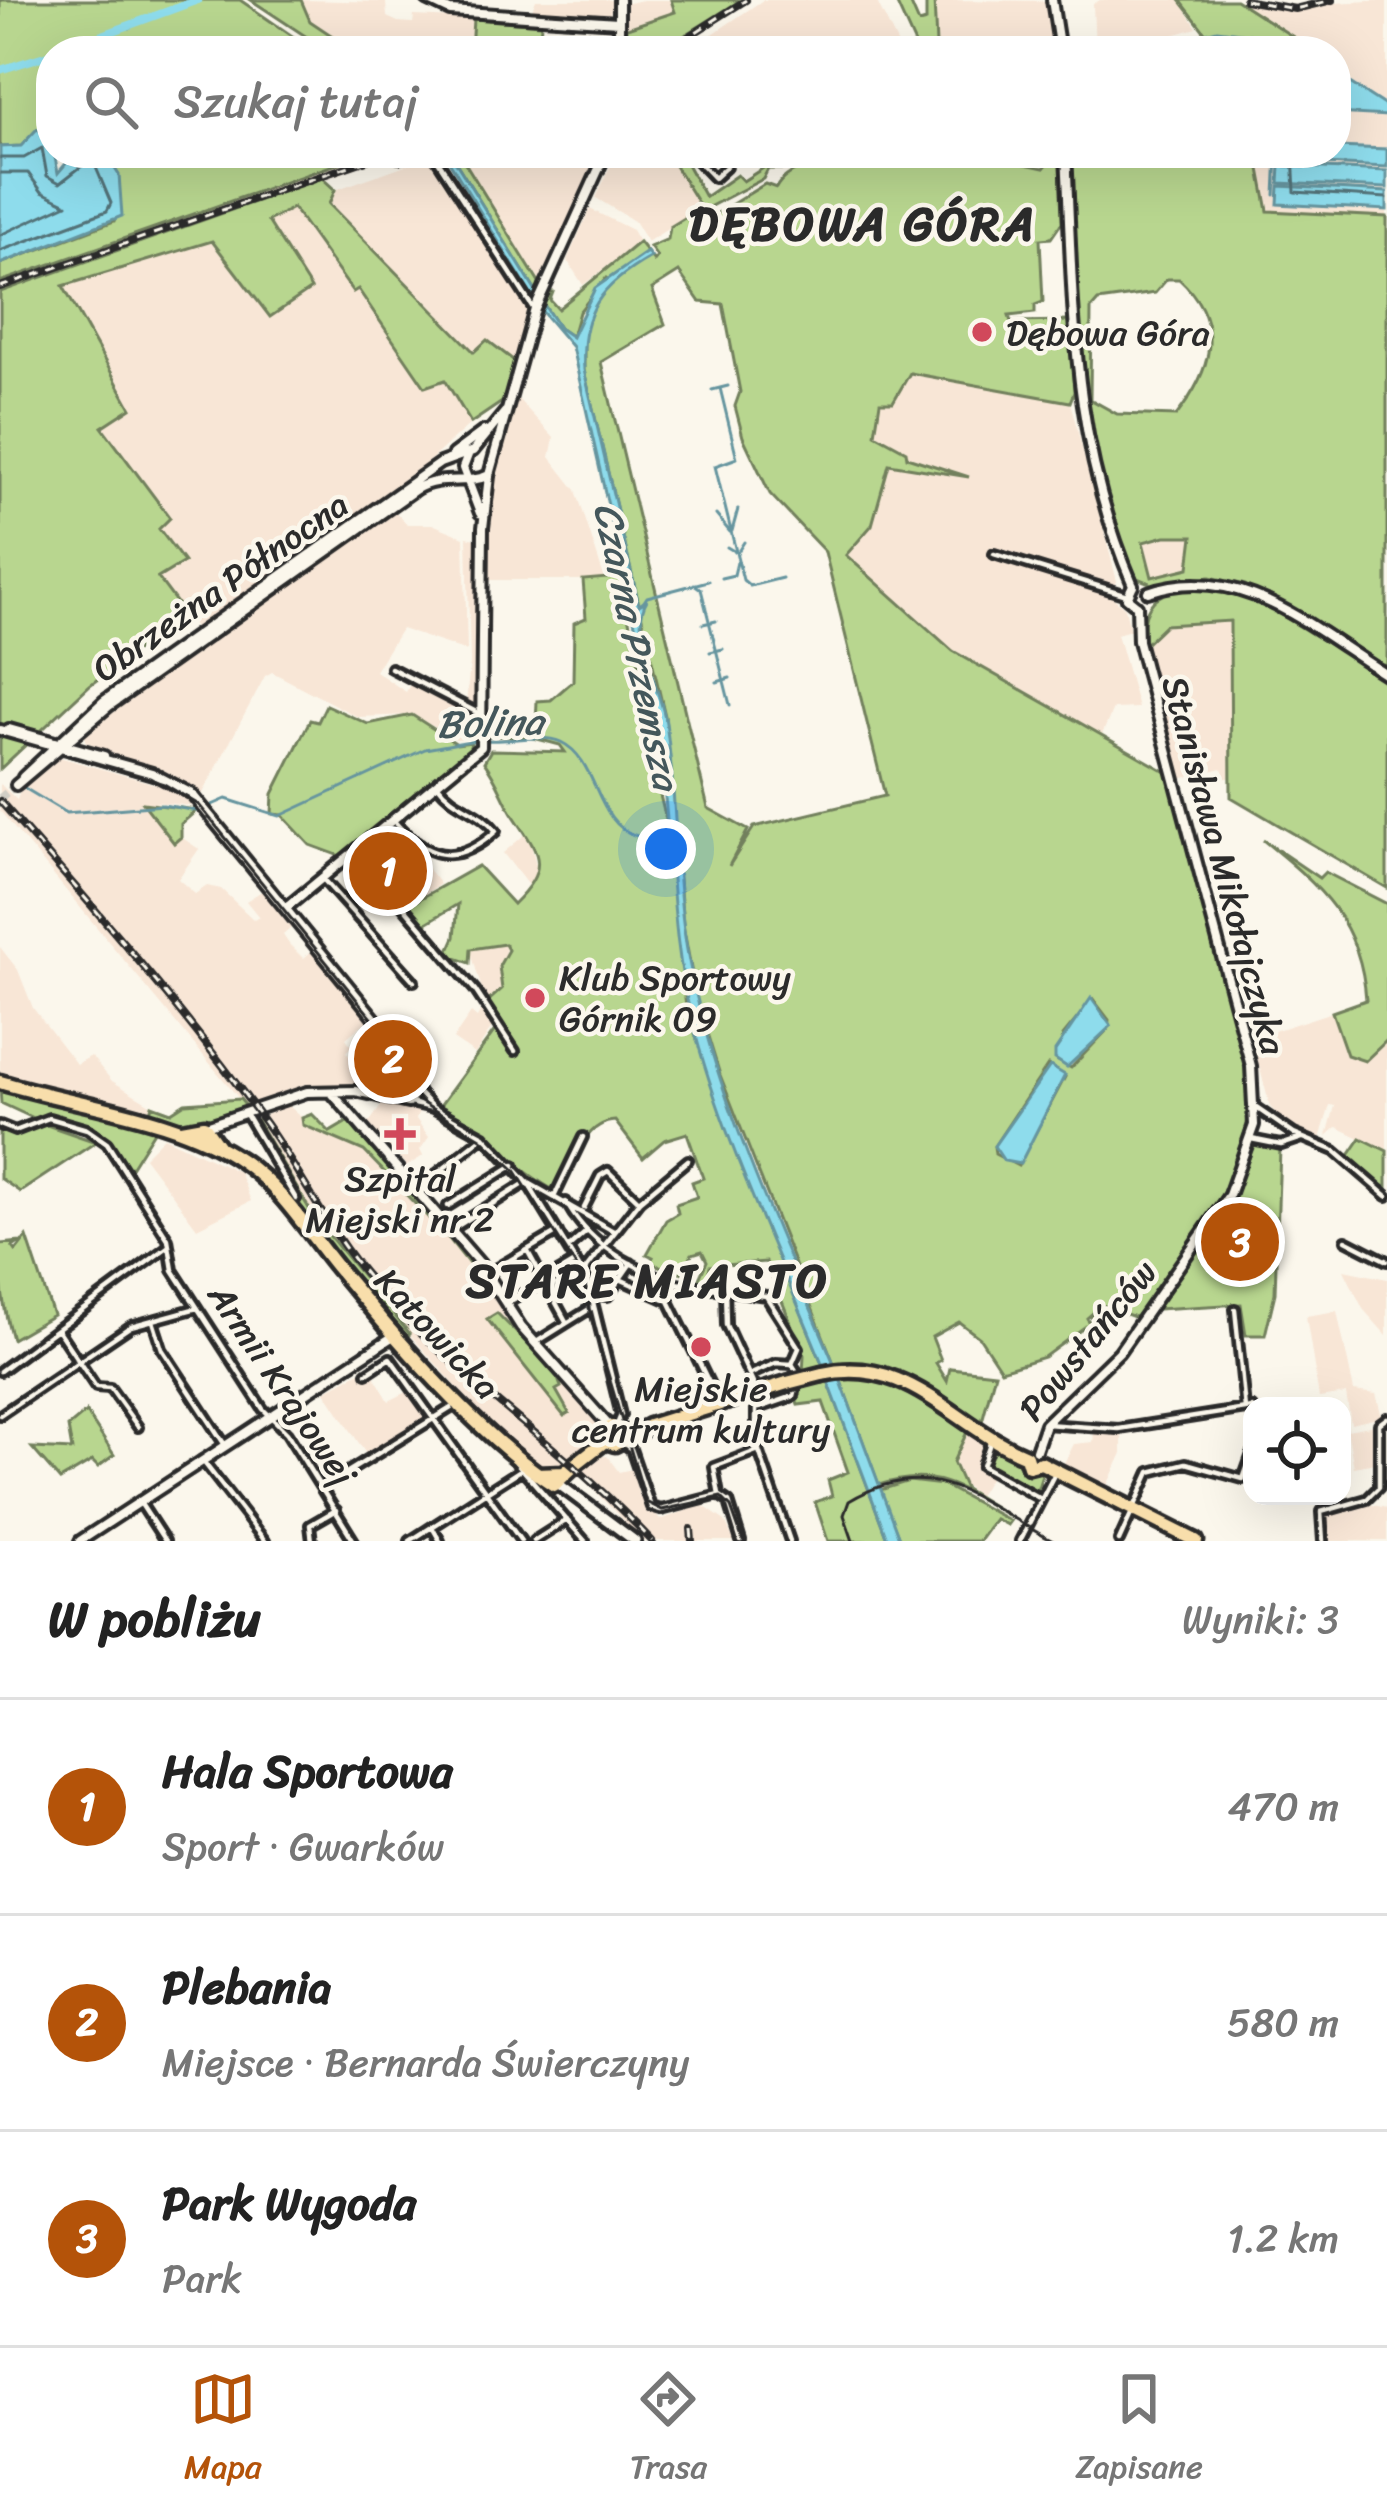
<!DOCTYPE html>
<html lang="pl">
<meta charset="utf-8">
<style>
:root{--surface:#fff;--page:#f6f6f6;--text:#222;--muted:#767676;--line:#e0e0e0;--accent:#b45309}
body{margin:0;font-family:Sriracha,sans-serif;background:var(--page);color:var(--text)}
.controls{position:absolute;right:36px;bottom:36px;display:grid;overflow:hidden;border-radius:24px;box-shadow:0 12px 48px #0002}
.controls button{width:108px;height:108px;display:grid;place-items:center;padding:0;border:0;border-bottom:3px solid var(--line);background:var(--surface);color:var(--text);font:60px sans-serif}
.you{position:absolute;left:666px;top:849px;width:42px;height:42px;margin:-30px;border:9px solid #fff;border-radius:50%;background:#1a73e8;box-shadow:0 0 0 18px #1a73e833}
.badge{display:grid;place-items:center;width:78px;height:78px;border-radius:50%;background:var(--accent);color:#fff;font-size:39px;font-weight:700}
.pin{position:absolute;translate:-50% -50%;border:6px solid #fff;box-shadow:0 3px 12px #0006}
.list{margin:0;padding:0;list-style:none}
h2{display:flex;justify-content:space-between;align-items:center;height:156px;margin:0;padding:0 48px;font-size:51px}
h2 small{font-size:39px;font-weight:400;color:var(--muted)}
.list li{display:grid;grid-template-columns:78px 1fr auto;gap:36px;align-items:center;box-sizing:border-box;height:216px;padding:0 48px;border-top:3px solid var(--line)}
.list b{display:block;font-size:45px;white-space:nowrap}
.list p{margin:0;font-size:39px;white-space:nowrap;color:var(--muted)}
.list em{font-size:39px;font-style:normal;color:var(--muted)}
.icon{flex:none;width:66px;height:66px;fill:none;stroke:currentColor;stroke-width:2;stroke-linecap:round;stroke-linejoin:round}
.map{position:relative;flex:none;width:1387px;height:1541px;overflow:hidden}
.search{position:absolute;background:var(--surface);box-shadow:0 12px 48px #0002;left:36px;right:36px;top:36px;height:132px;display:flex;align-items:center;gap:30px;box-sizing:border-box;padding:0 42px;border-radius:48px;color:var(--muted);font-size:45px}
.sheet{height:804px;background:var(--surface)}
nav{display:flex;justify-content:space-around;align-items:center;box-sizing:border-box;height:168px;border-top:3px solid var(--line);background:var(--surface);font-size:33px;color:var(--muted)}
nav a{display:grid;justify-items:center;gap:6px}
nav .on{color:var(--accent)}
.map>svg:first-child{display:block}
.built{fill:#f8e6d6}
.green{fill:#b8d68f;stroke:#72805d;stroke-width:3;fill-rule:evenodd}
.water{fill:#8edcec;stroke:#66959f;stroke-width:3}
.lines{fill:none;stroke-linecap:round;stroke-linejoin:round}
.shore{stroke:#537278;stroke-width:3}
.stream{stroke:#66959f;stroke-width:3}
.river{stroke:#8edcec;stroke-width:8}
.tertiary-tunnel{stroke:#d1cec5;stroke-width:8;stroke-dasharray:8 4;stroke-linecap:butt}
.minor-casing{stroke:#2b2b2b;stroke-width:14}
.tertiary-casing{stroke:#2b2b2b;stroke-width:16}
.secondary-casing{stroke:#2b2b2b;stroke-width:18}
.primary-casing{stroke:#2b2b2b;stroke-width:21}
.minor{stroke:#fbf7ec;stroke-width:4.5}
.tertiary{stroke:#fbf7ec;stroke-width:8}
.secondary{stroke:#fbf7ec;stroke-width:9}
.primary{stroke:#f8deab;stroke-width:12}
.tram{stroke:#2b2b2b;stroke-width:3}
.rail-casing{stroke:#2b2b2b;stroke-width:8}
.rail{stroke:#fbf7ec;stroke-width:3;stroke-dasharray:9;stroke-linecap:butt}
.primary-bridge-casing{stroke:#2b2b2b;stroke-width:21;stroke-linecap:butt}
.primary-bridge{stroke:#f8deab;stroke-width:12}
.poi-dot{fill:#d1495b;stroke:#fbf7ec;stroke-width:4.5}
.labels{text-anchor:middle;stroke-width:9;stroke-linejoin:round;paint-order:stroke}
.poi-label{font-size:36px;fill:#2b2b2b;stroke:#fbf7ec;text-anchor:start}
.street-label{font-size:36px;fill:#2b2b2b;stroke:#fbf7ec}
.water-label{font-size:39px;font-style:italic;fill:#44575b;stroke:#fbf7ec}
.district-label{font-size:48px;font-weight:bold;letter-spacing:3px;fill:#2b2b2b;stroke:#fbf7ec}
</style>
<div class="map">
<svg width="1387" height="1541" viewBox="0 0 1387 1541">
<rect width="100%" height="100%" fill="#fbf7ec"/>
<filter id="ink" filterUnits="userSpaceOnUse"><feTurbulence type="fractalNoise" baseFrequency=".00833" numOctaves="2"/><feDisplacementMap in="SourceGraphic" scale="24" xChannelSelector="R" yChannelSelector="G"/><feConvolveMatrix kernelMatrix="1 2 1 2 8 2 1 2 1" color-interpolation-filters="sRGB"/></filter>
<g filter="url(#ink)">
<!-- built -->
<path class="built" d="M301,0L386,2L387,17L398,22L413,23L414,16L473,19L471,51H355L310,21Z
M536,0H613L609,18L531,12Z
M643,0H671L675,12L624,29L623,4Z
M763,0H876L901,51H699L695,46Z
M934,0L1046,1L1053,51H941L936,46Z
M1100,0H1180L1197,28L1116,51H1095L1093,4Z
M1236,0L1299,5L1387,0V217L1268,211L1257,153H1336V51H1315Z
M368,153H399L0,292V282Z
M459,153H600L539,283L489,202Z
M616,153H667L701,208L647,242L634,221L596,198Z
M431,156L527,310L517,363L474,352L329,203L335,190Z
M293,208L352,291L358,289L445,380L471,423L427,463L198,631L158,578L159,529L170,518L102,427L131,409L62,286L212,240Z
M590,209L632,230L639,242L583,285L567,260Z
M861,364L1070,402L1117,581L1111,596L1125,608L1130,630L1117,634L1138,708L1113,709L1101,737L953,651L845,555L872,525L889,464L950,471L906,456L853,453Z
M517,398L554,438L550,457L576,490L605,580H490L486,511Z
M393,509L407,524H432L464,537L467,651L401,629L375,671L406,692L411,683L479,718L478,737L456,739L412,715L358,717L272,672L265,676L202,795L85,741V734L114,712Z
M1165,536H1193L1189,569L1152,577L1143,542Z
M467,537L481,540L480,708L466,704L470,663Z
M1230,620L1231,778H1225L1222,768L1180,779L1145,645L1164,626Z
M59,757L166,787L200,807L156,802L175,843L181,837L199,849L178,879L195,894L207,886L221,889L254,920L259,917L246,901L265,889L284,912L280,914L291,928L283,935L289,944L303,958L313,950L369,1019L346,1038L351,1046L346,1052L373,1089L306,1084L247,1108L0,811V784L17,800L22,785Z
M393,824L408,841L402,846L408,862L419,858L440,884L407,906L362,851Z
M528,832L538,874L530,888L503,853Z
M506,944L502,989L486,1003L470,949Z
M0,947L18,970L33,1008L76,1064L91,1056L112,1081L152,1105L149,1115L0,1077Z
M481,1011L492,1027L475,1054L453,1039L471,1013L477,1018Z
M1332,1012L1348,1055L1365,1061L1387,1040V1151L1337,1127L1327,1136L1335,1106L1330,1105L1320,1139L1290,1128L1270,1107L1252,1038Z
M384,1102L420,1109L416,1119L429,1137L420,1150L423,1156L407,1166L366,1127Z
M813,1104L825,1137L803,1146L789,1114Z
M288,1105L306,1121L312,1114L329,1132L349,1121L484,1273L559,1381L603,1425L586,1441L595,1457L607,1456L619,1472L632,1469L639,1496L660,1520L702,1505L725,1521L734,1541H644L568,1464H532L508,1444L360,1279L314,1217L256,1119Z
M164,1137L239,1172L251,1201L197,1228L144,1157Z
M1344,1270L1387,1279V1336L1363,1309Z
M1337,1311L1354,1391L1376,1394L1382,1417L1351,1424L1346,1394L1319,1398L1306,1316Z
M369,1367L389,1401L409,1391L428,1420L368,1457L325,1391Z
M1376,1425L1380,1462L1354,1467L1347,1430Z
M968,1430L986,1443L975,1464L991,1475L978,1496L958,1480L953,1462Z
M1094,1432L1122,1433V1453L1106,1488L1063,1465L1074,1444L1093,1442Z
M1363,1503L1387,1508V1541H1325L1323,1514Z"/>
<!-- green -->
<path class="green" d="M0,0H196L109,34L202,0H240L314,51H51V137L37,130L22,146L0,147V72L46,56L0,69Z
M251,0H301L310,21L355,51H328Z
M671,0H741L660,51H625L624,29L675,12Z
M895,0H909L919,23L926,21V0H934L936,45L941,51H918Z
M1180,0H1236L1315,51L1213,40L1214,51H1153L1211,40Z
M473,19L541,24L539,51H471Z
M105,153H368L0,282V264L114,221C128,191 114,180 105,153Z
M450,153H459L539,283L538,295Z
M667,153H681L705,197L737,175L743,181L768,165L818,153L784,169H768L763,179L709,207L706,220L718,218L716,214L765,184L776,188C801,140 965,153 1018,153L1025,164L1044,168L1053,157L1060,159L1062,222L1051,238L1040,239L1043,302L1035,305V313L1009,316L1011,322L1069,321L1074,392L1070,402L910,373L893,402H880L875,434L906,451L907,457L969,477L889,464L872,525L846,555L953,651L1170,774L1253,1093C1240,1180 1196,1253 1137,1318L1102,1305L1087,1318L1090,1323L1044,1357L1001,1370L980,1338L959,1322L932,1337L941,1360L936,1363L947,1381L950,1368L995,1373L981,1425C936,1393 894,1356 835,1366L720,1075L697,1001L683,925L665,716L584,370V325L607,277L579,312L572,337L559,328L542,302L546,291L553,292L550,300L558,309L639,242L654,261L657,257L650,247L668,239L670,227L701,208ZM679,272L700,302L723,304L740,392L735,406L743,437L770,494L825,552L885,796L754,827L729,866L748,830L708,808L601,362L665,324L652,289ZM1093,999L1109,1020L1108,1029L1071,1068L1058,1061L1063,1036ZM1048,1065L1065,1077L1018,1166L995,1154L994,1146Z
M1070,153H1257L1268,211L1387,217V667L1245,585L1210,577L1152,584L1137,578L1117,538L1085,426ZM1167,279H1179C1228,324 1210,373 1176,416L1117,414L1090,399L1091,309L1098,301L1155,293ZM1165,536H1193L1189,568L1152,577L1143,542Z
M322,178L335,190L329,204L474,352L487,340L517,363L505,400L471,423L445,380L425,387L358,289L353,292L293,208L268,221L311,289L270,317L212,241L63,286L131,408L102,427L170,518L159,529L184,562L158,578L185,614L90,685L0,769V292Z
M619,577L646,694L636,698L669,832L686,1008L743,1170L824,1368L803,1374L804,1355L766,1262L710,1266L706,1283H697L707,1261L702,1251L692,1254L683,1273L649,1263L653,1257L647,1254L666,1220L678,1213L676,1204L697,1197L692,1182L703,1178L687,1133L664,1140L643,1158L615,1121C583,1122 572,1167 559,1193C516,1170 484,1133 439,1107L501,1022L486,1003L502,989L499,966L508,950L505,944L471,949L470,963L447,955L455,937L458,904L423,925L407,906L478,866L513,904C553,865 538,853 512,813C502,796 497,779 484,762L491,750L565,752L560,745L530,737L490,736V725H536L537,701L551,700L573,681L574,623L586,618L583,580Z
M1197,586L1260,602L1387,680V888L1231,797L1230,621L1165,625L1144,645C1139,603 1157,590 1197,586Z
M326,705L368,724L412,715L457,744L471,742L469,751L340,856L310,845L282,815L272,814L273,794L310,720L318,722Z
M143,803L197,810L181,824V837L174,843Z
M1263,840L1319,878L1325,872L1387,904V1040L1365,1061L1347,1055L1332,1012L1366,1000C1361,922 1321,887 1263,840Z
M0,1090L156,1128L129,1171L98,1131L48,1115L33,1118L1,1103Z
M240,1099L249,1110C214,1120 184,1125 149,1116L152,1105L171,1112L185,1103Z
M312,1114L330,1132L349,1121L461,1245L504,1308L450,1240L364,1151L303,1125L302,1118Z
M256,1119L314,1217L410,1334L406,1338L281,1188L290,1179Z
M41,1123L96,1142L20,1192L0,1178V1131L16,1135Z
M1361,1138L1387,1151V1193L1348,1157Z
M1255,1143L1280,1148L1275,1293L1265,1335H1246L1241,1304L1156,1309L1235,1194Z
M27,1237L53,1315L12,1339C3,1307 0,1285 0,1244L20,1242L13,1247L16,1251Z
M497,1313L556,1373L561,1387L556,1390L569,1413L564,1416L487,1319Z
M839,1376C897,1377 923,1396 968,1430L953,1462L965,1489L1011,1517C960,1489 938,1466 879,1485Z
M827,1378L888,1541H828L815,1502L832,1496L828,1480L848,1472L823,1402L798,1405L796,1400L804,1384Z
M86,1412L114,1455L98,1467L92,1461L60,1480L32,1448L72,1450L68,1427Z
M993,1449L1044,1469L1036,1494L986,1466V1454Z
M909,1481L943,1485L1010,1521L1007,1525L995,1519L979,1541H900L880,1490Z"/>
<!-- water -->
<path class="water" d="M1336,74L1387,107V116L1336,113Z
M37,129L51,137L58,173L75,153H105L119,175L122,216L0,264V147L21,146Z
M1336,147L1387,149V167L1281,162V153H1336Z
M444,153H450L538,295L535,301Z
M1280,166L1387,171V188L1279,183Z
M1279,186L1387,192V210L1278,204Z
M647,252L651,257C601,285 580,312 584,370L639,605L647,600C628,629 661,690 666,723C678,802 674,882 689,961C713,1091 784,1243 835,1366L824,1368C779,1256 720,1134 691,1017C676,955 674,904 669,839L662,837L668,831L659,730L572,347L539,308L542,302L559,328L572,337L595,288Z
M1091,998L1111,1026L1067,1067L1055,1059V1051Z
M1050,1066L1065,1075L1020,1164L1004,1161L994,1146Z
M839,1376L900,1541H888L827,1378Z"/>
<g class="lines">
<!-- shore -->
<path class="shore" d="M1293,153L1295,192L1387,198
M0,158H24L42,148L47,176L60,183L92,158L111,203L107,211L0,251
M0,173H28L42,192L67,204L0,235"/>
<!-- stream -->
<path class="stream" d="M129,26L130,28
M1213,35L1216,51
M1141,51L1217,30L1255,35
M1275,195L1277,153
M720,388L737,458L715,466L743,580L750,586L782,578
M712,390L728,386
M716,515L730,532
M732,531L738,509
M727,547L737,553L744,542
M721,578L734,575L737,562
M694,584L701,589L730,705
M643,603L647,597L708,581
M703,624L716,621
M710,652L723,649
M717,682L730,678
M486,740C508,742 541,733 561,742C599,760 594,823 637,836
M21,786L66,813L163,805L202,812
M210,806L226,799L280,816L425,749L476,740"/>
<!-- river -->
<path class="river" d="M59,51L198,0
M0,70L51,54"/>
<!-- tertiary-tunnel -->
<path class="tertiary-tunnel" d="M0,798L16,785"/>
<defs>
<path id="minor" d="M394,153L399,158L420,153
M433,153L535,311
M690,153L714,178L726,167
M994,554L1127,595
M391,668L482,715
M393,820C426,858 455,868 496,831C478,808 454,808 437,784
M356,851L475,990L515,1051
M322,878L414,981
M417,1091L433,1108L484,1136L527,1182L588,1282L621,1415L616,1427
M410,1103L433,1108
M1255,1107L1294,1134L1335,1151L1387,1196
M247,1116L296,1199
M0,1125L15,1131L49,1118L87,1129L107,1143L168,1239L173,1270L263,1409L287,1433L354,1541
M1251,1139L1281,1145L1302,1138
M527,1182L615,1232
M418,1189L484,1136
M555,1195L583,1137
M566,1202C588,1243 632,1268 676,1283L669,1301
M448,1206L514,1165
M584,1208L600,1176L608,1171L639,1201
M451,1230L527,1182
M1346,1240L1387,1261
M568,1248L586,1232
M527,1250L567,1323
M488,1273L558,1232
M583,1273L639,1201L688,1160
M622,1280L669,1301
M676,1283L766,1296L799,1348L792,1364
M725,1289L726,1325L756,1390V1442L790,1541
M591,1294L608,1296L631,1263
M669,1301L719,1403
M509,1302L576,1262
M1235,1309L1245,1409
M153,1321L162,1349L225,1445
M57,1329L96,1387L110,1388L138,1427
M535,1343L591,1308
M0,1371L169,1246
M367,1373L390,1358L521,1541
M749,1375L776,1363L792,1364L799,1375L794,1396L759,1408
M0,1415L131,1326L197,1308
M1045,1424L1119,1429L1252,1408
M622,1442L631,1449L651,1507L661,1510L719,1495
M990,1443L982,1466L1041,1499
M202,1460L265,1541
M516,1462L585,1541
M322,1488L451,1408
M139,1501L165,1541
M432,1527L440,1541
M312,1541L310,1525L336,1510
M410,1541L519,1471
M534,1541L567,1520
M741,1541L729,1502L719,1495L714,1467L759,1450
M1020,1541L1056,1471
M1119,1541L1150,1472L1186,1463L1243,1479L1252,1454
M1323,1541L1321,1512L1367,1499L1379,1487V1424L1387,1418"/>
<path id="tertiary" d="M427,0L450,11L618,22
M619,0V51
M1052,0L1060,51
M1066,153C1074,310 1070,438 1133,585
M453,454L484,431
M468,455L463,468L480,513
M1133,585L1127,598L1137,606
M1148,592C1239,560 1313,629 1387,675
M9,729L104,756
M0,730L152,773L192,794L390,1037L417,1091L408,1103L356,1091L307,1092L206,1126
M23,777L104,701L440,463L473,451L505,412
M16,785L109,706L416,489C441,474 468,486 489,475L535,309L606,153
M287,907L481,747L483,528L489,476
M331,1092L482,1266L521,1327L610,1427
M376,1095L404,1063
M1036,1450L1045,1424L1119,1352L1229,1195L1254,1125L1251,1066L1138,641L1137,606
M80,1541L395,1335"/>
<path id="secondary" d="M556,1482L635,1541"/>
<path id="primary" d="M0,1082C79,1106 175,1115 242,1161C283,1189 309,1234 340,1271C398,1341 479,1436 554,1485L572,1468
M182,1130L204,1126L219,1147
M822,1374C908,1354 953,1426 1026,1456L1029,1466L1041,1463L1196,1541
M605,1441L615,1444L649,1426L787,1383
M605,1441V1431L612,1427L620,1431L621,1440
M537,1474L564,1473L605,1441"/>
</defs>
<!-- minor casing -->
<use href="#minor" class="minor-casing"/>
<!-- tertiary casing -->
<use href="#tertiary" class="tertiary-casing"/>
<!-- secondary casing -->
<use href="#secondary" class="secondary-casing"/>
<!-- primary casing -->
<use href="#primary" class="primary-casing"/>
<!-- minor -->
<use href="#minor" class="minor"/>
<!-- tertiary -->
<use href="#tertiary" class="tertiary"/>
<!-- secondary -->
<use href="#secondary" class="secondary"/>
<!-- primary -->
<use href="#primary" class="primary"/>
<!-- tram -->
<path class="tram" d="M68,756L164,784L199,805L388,1038L419,1101L481,1138L515,1170L584,1279L590,1313L646,1502L662,1510L721,1497L731,1507L743,1541
M853,1541L844,1515L849,1501C934,1451 978,1502 1053,1541"/>
<defs>
<path id="rail" d="M1245,0L1295,9L1332,0
M666,51L746,0
M0,287L387,153
M0,801C92,905 185,1011 266,1124C303,1176 329,1233 372,1282C455,1379 565,1447 652,1541
M691,1529L692,1541"/>
</defs>
<!-- rail casing -->
<use href="#rail" class="rail-casing"/>
<!-- rail -->
<use href="#rail" class="rail"/>
<defs>
<path id="primary-bridge" d="M787,1383L822,1374"/>
</defs>
<!-- primary-bridge casing -->
<use href="#primary-bridge" class="primary-bridge-casing"/>
<!-- primary-bridge -->
<use href="#primary-bridge" class="primary-bridge"/>
</g>
</g>
<!-- markers -->
<g class="poi-dot">
<circle cx="982" cy="332" r="12"/>
<circle cx="535" cy="998" r="12"/>
<path d="M394 1116h12v12h12v12h-12v12h-12v-12h-12v-12h12z"/>
<circle cx="701" cy="1347" r="12"/>
</g>
<g class="labels">
<!-- poi labels -->
<g class="poi-label">
<text x="1006" y="345">Dębowa Góra</text>
<text x="559" y="990">Klub Sportowy<tspan x="559" dy="41">Górnik 09</tspan></text>
<text x="400" y="1191" text-anchor="middle">Szpital<tspan x="400" dy="41">Miejski nr 2</tspan></text>
<text x="701" y="1401" text-anchor="middle">Miejskie<tspan x="701" dy="41">centrum kultury</tspan></text>
</g>
<!-- street labels -->
<g class="street-label">
<text transform="translate(220 586) rotate(-35)" y="13">Obrzeżna Północna</text>
<text transform="translate(1225 865) rotate(75)" y="13">Stanisława Mikołajczyka</text>
<text transform="translate(438 1333) rotate(47)" y="13">Katowicka</text>
<text transform="translate(1087 1340) rotate(-51)" y="13">Powstańców</text>
<text transform="translate(283 1384) rotate(56)" y="13">Armii Krajowej</text>
</g>
<!-- water labels -->
<g class="water-label">
<text transform="translate(638 646) rotate(78)" y="14">Czarna Przemsza</text>
<text transform="translate(490 722) rotate(-2)" y="14">Bolina</text>
</g>
<!-- district labels -->
<g class="district-label">
<text x="863" y="240">DĘBOWA GÓRA</text>
<text x="648" y="1297">STARE MIASTO</text>
</g>
</g>
</svg>
<div class="controls">
<button><svg class="icon" aria-label="locate" viewBox="0 0 24 24"><circle cx="12" cy="12" r="6"/><path d="M12 2v4M12 18v4M2 12h4M18 12h4"/></svg></button>
</div>
<div class="you"></div>
<div class="pin badge" style="left:388px;top:871px">1</div>
<div class="pin badge" style="left:393px;top:1059px">2</div>
<div class="pin badge" style="left:1240px;top:1242px">3</div>
<div class="search"><svg class="icon" aria-label="search" viewBox="0 0 24 24"><circle cx="10" cy="10" r="6"/><path d="M15 15l6 6"/></svg>Szukaj tutaj</div>
</div>
<section class="sheet">
<h2>W pobliżu<small>Wyniki: 3</small></h2>
<ul class="list">
<li><span class="badge">1</span><div><b>Hala Sportowa</b><p>Sport · Gwarków</p></div><em>470 m</em></li>
<li><span class="badge">2</span><div><b>Plebania</b><p>Miejsce · Bernarda Świerczyny</p></div><em>580 m</em></li>
<li><span class="badge">3</span><div><b>Park Wygoda</b><p>Park</p></div><em>1.2 km</em></li>
</ul>
</section>
<nav>
<a class="on"><svg class="icon" aria-label="map" viewBox="0 0 24 24"><path d="M3 6l6-2 6 2 6-2v14l-6 2-6-2-6 2zM9 4v14M15 6v14"/></svg>Mapa</a>
<a><svg class="icon" aria-label="directions" viewBox="0 0 24 24"><path d="M12 3l9 9-9 9-9-9zM9 14v-3h6M13 9l2 2-2 2"/></svg>Trasa</a>
<a><svg class="icon" aria-label="saved" viewBox="0 0 24 24"><path d="M7 4h10v16l-5-4-5 4z"/></svg>Zapisane</a>
</nav>
